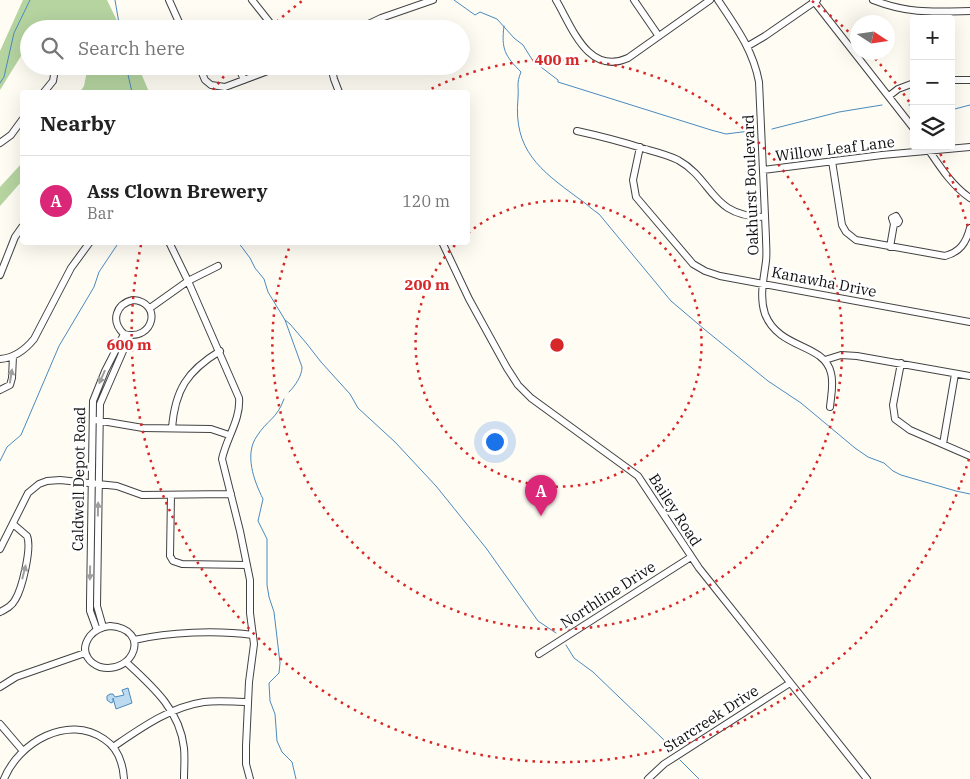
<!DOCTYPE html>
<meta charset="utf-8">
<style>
:root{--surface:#fff;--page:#f6f6f6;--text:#222;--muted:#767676;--line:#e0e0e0;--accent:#db2777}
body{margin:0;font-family:"IBM Plex Serif",serif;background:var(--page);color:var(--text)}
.controls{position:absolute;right:15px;top:15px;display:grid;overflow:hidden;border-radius:5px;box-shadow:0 5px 20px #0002}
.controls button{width:45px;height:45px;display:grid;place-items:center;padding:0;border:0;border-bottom:1px solid var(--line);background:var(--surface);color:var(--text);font:25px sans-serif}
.compass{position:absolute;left:850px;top:15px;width:45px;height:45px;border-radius:50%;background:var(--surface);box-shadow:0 5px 20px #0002;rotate:102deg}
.you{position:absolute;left:494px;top:441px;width:18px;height:18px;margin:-12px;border:4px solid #fff;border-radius:50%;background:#1a73e8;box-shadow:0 0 0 8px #1a73e833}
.badge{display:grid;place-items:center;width:32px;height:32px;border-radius:50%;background:var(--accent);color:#fff;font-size:16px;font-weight:700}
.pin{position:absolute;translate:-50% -41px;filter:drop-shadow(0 1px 2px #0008)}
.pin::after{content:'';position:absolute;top:26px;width:18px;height:15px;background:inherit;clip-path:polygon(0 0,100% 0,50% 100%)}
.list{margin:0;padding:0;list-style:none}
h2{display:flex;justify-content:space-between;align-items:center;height:65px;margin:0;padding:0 20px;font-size:21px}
h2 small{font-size:16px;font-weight:400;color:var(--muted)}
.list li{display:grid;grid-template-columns:32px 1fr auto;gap:15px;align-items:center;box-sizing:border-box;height:90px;padding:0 20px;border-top:1px solid var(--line)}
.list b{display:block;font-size:19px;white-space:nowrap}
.list p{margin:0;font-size:16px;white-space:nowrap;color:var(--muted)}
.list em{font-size:16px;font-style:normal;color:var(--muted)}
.icon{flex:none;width:28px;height:28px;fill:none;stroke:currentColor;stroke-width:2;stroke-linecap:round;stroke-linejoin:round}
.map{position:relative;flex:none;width:970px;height:779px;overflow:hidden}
.search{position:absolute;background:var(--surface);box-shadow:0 5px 20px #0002;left:20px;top:20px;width:450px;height:55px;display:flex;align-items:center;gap:12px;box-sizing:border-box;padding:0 18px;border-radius:28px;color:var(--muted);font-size:19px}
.panel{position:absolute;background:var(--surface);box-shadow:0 5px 20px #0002;left:20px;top:90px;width:450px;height:155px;border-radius:5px}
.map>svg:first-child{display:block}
.forest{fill:#b5d4a0}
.water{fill:#bcdaf0;stroke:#4b8abf}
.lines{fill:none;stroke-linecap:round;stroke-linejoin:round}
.stream{stroke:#4b8abf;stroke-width:1}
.minor-casing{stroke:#424242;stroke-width:8}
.minor{stroke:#fff;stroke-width:6}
.oneway{fill:#9f9f9f}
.ring{fill:none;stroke:#d62828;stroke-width:2.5;stroke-dasharray:2.5 5}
.labels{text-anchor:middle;stroke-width:5;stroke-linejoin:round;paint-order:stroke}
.street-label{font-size:15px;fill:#0f0f0f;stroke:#fff}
.centre{fill:#d62828;stroke:#fff;stroke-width:2.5}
.ring-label{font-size:15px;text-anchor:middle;font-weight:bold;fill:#d62828;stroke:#fff;stroke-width:5;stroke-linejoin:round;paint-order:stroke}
</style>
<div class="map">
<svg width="970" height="779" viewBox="0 0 970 779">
<rect width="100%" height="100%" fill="#fefcf3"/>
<!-- forest -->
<path class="forest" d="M23,0H107L121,29H29V43L0,90V51Z
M88,66H138L149,92H80L84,86Z
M22,163V181L0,206V187Z"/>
<!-- water -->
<path class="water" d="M128,688L132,703L116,709L113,698V702L111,703L107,700V696L110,694H113L115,697L124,695L122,690Z"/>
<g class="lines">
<!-- stream -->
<path class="stream" d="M115,0L120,29
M454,0L475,15L480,12L497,19L514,38L523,45L533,61L558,80V82L711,130L726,134L750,131
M504,26C501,49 505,56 521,72C516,84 519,86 518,98C513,150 540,170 578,198C586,203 591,209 599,214L671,301L704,329L768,381L801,403L855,448L868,457L884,463L893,471L901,475L956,491L970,494
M126,66L132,92
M0,83L4,77L14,33L30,0
M909,105H914
M951,110L970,105
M772,129L839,112L882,105
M238,242L250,258L255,268L264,279L268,292L285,320L302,367C302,376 295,386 289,392
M285,320L290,324L307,344L321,362L350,394L358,408L395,442L436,486L486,548L538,621L556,633
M284,399C277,419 267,420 257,436C244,454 254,481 263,499L258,521L267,539V585L269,597L274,612L280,663L279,673L269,683L270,701L275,714L277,741L282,752L292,762L296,779
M0,461L7,447L21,435L59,346L94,287L99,272L119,242
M566,645L574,658L593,672L619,697L663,739L672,751
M680,760L699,779"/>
<defs>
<path id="minor" d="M169,0L182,29
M252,0L275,29
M556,0C572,27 588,76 628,58L710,0
M634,0L658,35
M718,0C736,27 753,50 759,82L766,238C766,245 767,253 766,261C764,278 759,296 765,314C779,350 824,343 831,373C834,384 831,396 830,407
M813,0L914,129
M873,0C909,14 933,12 970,11
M197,29H206
M358,29L381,18L433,0
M748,46L765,36L817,0
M199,66L205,80L211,85L225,87L281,66
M238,66L244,80
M331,66L334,79L339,92
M951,80H970
M44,92L53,81L54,75
M889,96L898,89L914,83
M577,131C600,136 623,142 645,149C656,152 668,155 678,160C714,180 710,217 765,217
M0,143L11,135L22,120
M926,146C939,165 951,185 970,198
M640,147L633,180L636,197L693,264L705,271L720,276L970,322
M832,161L842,225L846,232L856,240L945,256C960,252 966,243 970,228
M763,170L882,155L970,147
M169,242L188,281L239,398C241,419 226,439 222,459L240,531L250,580V613L254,644L249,682L246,746V764L250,779
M442,242L469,299L507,368L518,385L531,398L638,476L699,568L867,779
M890,247L894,224L898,223L899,221L896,216L892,218L894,224
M0,275L15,237L22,227
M133,300C163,302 154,342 124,334C110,321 116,304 133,300Z
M150,308L188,281L218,266
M0,359C15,358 25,350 34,339L71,268L90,242
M825,360L841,355L857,356L970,376
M901,363L893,405L895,419L910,430L970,456
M0,390L10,385L12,378L13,356
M96,420L143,428L211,429L229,435
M172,428C175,390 187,371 220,351
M943,444L955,374
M171,495L170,556L173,561L182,564L247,565
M0,549L28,493L39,484L47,481L60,480L117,486L142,495L231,494
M0,612C6,609 12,606 15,600C22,589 32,548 27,536L13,524
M110,626C152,629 134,675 100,667C95,665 91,663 88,658C83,651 85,643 90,636C95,630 102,627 110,626Z
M103,627L97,606L100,404L130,335
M97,630L90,611V602L93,401L105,371L124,334
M134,640C170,632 216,630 253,635
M539,654L691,557
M126,662C152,686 180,710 184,748C185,758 184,769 184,779
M0,687L16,677L85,653
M0,724L23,751
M113,747C141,728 170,707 204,702C219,700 233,702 248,702
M4,779C19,742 68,714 104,739C118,748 123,763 124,779
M648,779L664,764L790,683"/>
</defs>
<!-- minor casing -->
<use href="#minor" class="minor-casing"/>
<!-- minor -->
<use href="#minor" class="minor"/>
</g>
<!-- one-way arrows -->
<defs><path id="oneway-solid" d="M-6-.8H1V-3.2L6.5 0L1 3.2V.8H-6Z" transform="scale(1.25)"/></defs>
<g class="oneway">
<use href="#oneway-solid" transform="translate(11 376) rotate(-81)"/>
<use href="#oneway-solid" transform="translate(102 377) rotate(114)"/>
<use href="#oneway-solid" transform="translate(98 509) rotate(-89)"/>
<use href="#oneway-solid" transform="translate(24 572) rotate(-76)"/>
<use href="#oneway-solid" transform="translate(90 573) rotate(91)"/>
</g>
<!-- distance rings -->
<g class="ring">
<path d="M468 233A143 143 0 1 1 457 243"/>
<path d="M425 92A285 285 0 1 1 291 243"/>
<path d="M969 459A428 428 0 0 1 141 245M213 90A428 428 0 0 1 232 67M271 27A428 428 0 0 1 302 1M812 1A428 428 0 0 1 857 40M870 53A428 428 0 0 1 912 106M937 147A428 428 0 0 1 969 231"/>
</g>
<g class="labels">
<!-- street labels -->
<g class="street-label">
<text transform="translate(835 149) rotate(-7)" y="5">Willow Leaf Lane</text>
<text transform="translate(751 185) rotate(-92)" y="5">Oakhurst Boulevard</text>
<text transform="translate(824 282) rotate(11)" y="5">Kanawha Drive</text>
<text transform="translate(79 479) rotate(-89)" y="5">Caldwell Depot Road</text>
<text transform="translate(675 510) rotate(57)" y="5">Bailey Road</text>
<text transform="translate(608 595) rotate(-33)" y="5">Northline Drive</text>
<text transform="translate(711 719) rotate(-33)" y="5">Starcreek Drive</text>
</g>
</g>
<circle cx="557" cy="345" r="8" class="centre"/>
<g class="ring-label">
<text x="557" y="65">400 m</text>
<text x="427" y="290">200 m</text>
<text x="129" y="350">600 m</text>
</g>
</svg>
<div class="controls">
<button>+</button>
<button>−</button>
<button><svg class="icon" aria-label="layers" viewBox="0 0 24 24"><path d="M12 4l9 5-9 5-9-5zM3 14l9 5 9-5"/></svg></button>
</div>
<svg class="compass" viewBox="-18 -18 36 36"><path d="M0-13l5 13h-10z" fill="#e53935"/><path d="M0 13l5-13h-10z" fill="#767676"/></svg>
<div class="you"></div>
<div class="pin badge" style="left:541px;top:516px">A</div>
<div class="search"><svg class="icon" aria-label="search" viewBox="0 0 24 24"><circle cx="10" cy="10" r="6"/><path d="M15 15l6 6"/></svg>Search here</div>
<section class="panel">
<h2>Nearby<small></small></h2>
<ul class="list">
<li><span class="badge">A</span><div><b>Ass Clown Brewery</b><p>Bar</p></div><em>120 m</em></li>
</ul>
</section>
</div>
